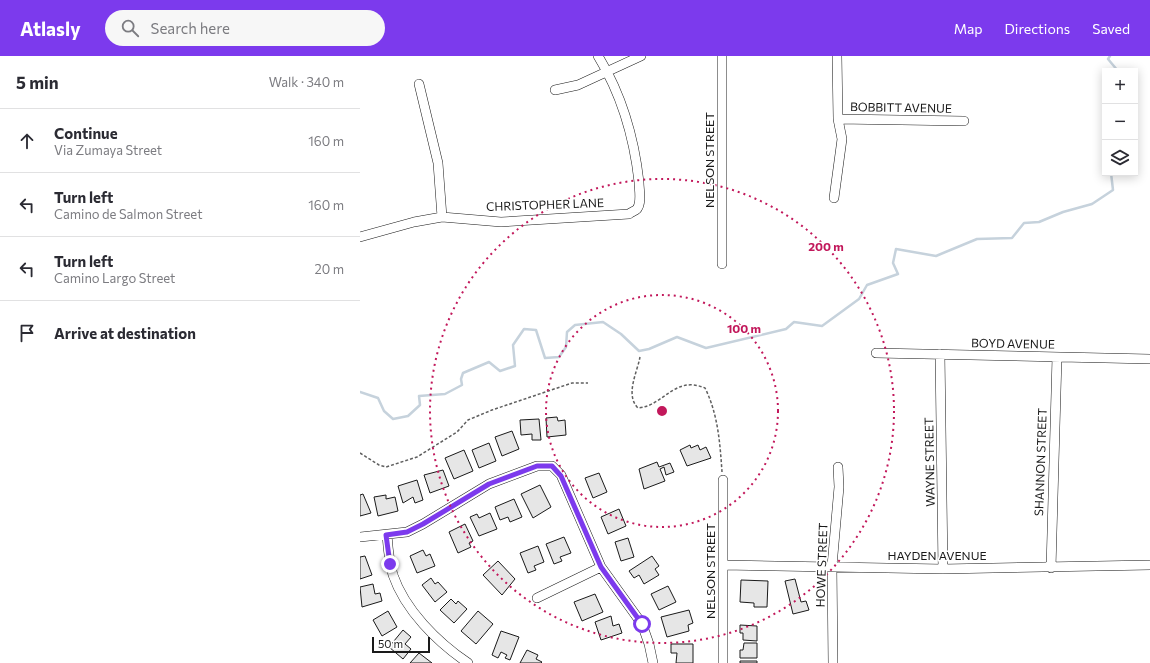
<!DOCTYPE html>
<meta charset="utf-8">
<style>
:root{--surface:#fff;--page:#f7f7f7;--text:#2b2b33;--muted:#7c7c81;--line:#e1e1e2;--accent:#7c3aed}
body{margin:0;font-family:Commissioner,sans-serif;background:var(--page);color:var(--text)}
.controls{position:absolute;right:12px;top:12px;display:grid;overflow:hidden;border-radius:0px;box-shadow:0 2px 10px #0003}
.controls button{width:36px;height:36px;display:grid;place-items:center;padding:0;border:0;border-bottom:1px solid var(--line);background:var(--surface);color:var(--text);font:20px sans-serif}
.scale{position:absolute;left:12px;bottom:10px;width:58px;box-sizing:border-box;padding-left:4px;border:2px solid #1a1a1a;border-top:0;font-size:11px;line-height:14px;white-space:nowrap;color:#1a1a1a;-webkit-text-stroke:3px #fff;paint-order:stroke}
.stop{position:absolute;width:12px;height:12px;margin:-9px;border:3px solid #7c3aed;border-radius:50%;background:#fff}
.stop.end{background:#7c3aed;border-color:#fff;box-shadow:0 1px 4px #0008}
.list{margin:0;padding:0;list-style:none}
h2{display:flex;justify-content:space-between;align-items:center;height:52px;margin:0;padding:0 16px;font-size:17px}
h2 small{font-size:13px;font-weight:400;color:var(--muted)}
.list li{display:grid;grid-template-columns:26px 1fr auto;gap:12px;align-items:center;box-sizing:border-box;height:64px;padding:0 16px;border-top:1px solid var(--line)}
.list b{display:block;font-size:15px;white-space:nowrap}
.list p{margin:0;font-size:13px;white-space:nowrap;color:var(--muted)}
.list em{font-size:13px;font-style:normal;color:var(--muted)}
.icon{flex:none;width:22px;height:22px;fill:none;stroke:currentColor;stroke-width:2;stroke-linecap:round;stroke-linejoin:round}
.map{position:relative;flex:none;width:790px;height:607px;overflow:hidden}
header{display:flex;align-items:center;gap:24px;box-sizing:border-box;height:56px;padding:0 20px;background:var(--accent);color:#fff}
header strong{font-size:19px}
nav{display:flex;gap:22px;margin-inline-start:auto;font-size:14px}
.search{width:280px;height:36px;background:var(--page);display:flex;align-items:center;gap:10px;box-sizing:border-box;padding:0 14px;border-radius:22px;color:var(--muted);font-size:15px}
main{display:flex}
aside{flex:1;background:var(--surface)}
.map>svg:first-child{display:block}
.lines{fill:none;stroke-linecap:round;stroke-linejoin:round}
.stream{stroke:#c6d2dc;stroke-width:2.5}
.building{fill:#e6e6e6;stroke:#1a1a1a}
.minor-casing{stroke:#1a1a1a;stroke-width:10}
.path{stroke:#5f5f5f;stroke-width:1.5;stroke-dasharray:3 2;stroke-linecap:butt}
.minor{stroke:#fff;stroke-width:9}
.route{stroke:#7c3aed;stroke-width:5}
.ring{fill:none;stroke:#c2185b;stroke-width:2;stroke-dasharray:2 4}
.labels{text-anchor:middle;stroke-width:3;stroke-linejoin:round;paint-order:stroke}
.street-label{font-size:12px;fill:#1a1a1a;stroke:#fff}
.centre{fill:#c2185b;stroke:#fff;stroke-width:2}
.ring-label{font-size:12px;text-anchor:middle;font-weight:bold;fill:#c2185b;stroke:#fff;stroke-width:3;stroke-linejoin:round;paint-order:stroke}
</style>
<header>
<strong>Atlasly</strong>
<div class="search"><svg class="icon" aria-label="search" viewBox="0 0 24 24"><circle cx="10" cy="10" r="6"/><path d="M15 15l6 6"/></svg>Search here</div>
<nav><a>Map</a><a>Directions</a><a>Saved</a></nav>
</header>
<main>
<aside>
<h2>5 min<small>Walk · 340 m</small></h2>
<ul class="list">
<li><svg class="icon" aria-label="ahead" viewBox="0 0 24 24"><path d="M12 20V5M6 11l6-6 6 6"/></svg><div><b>Continue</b><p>Via Zumaya Street</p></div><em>160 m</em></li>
<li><svg class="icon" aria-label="left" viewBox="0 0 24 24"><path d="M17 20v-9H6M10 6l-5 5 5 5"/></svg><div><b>Turn left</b><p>Camino de Salmon Street</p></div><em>160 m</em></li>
<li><svg class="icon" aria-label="left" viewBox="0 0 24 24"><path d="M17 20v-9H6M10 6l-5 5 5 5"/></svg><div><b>Turn left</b><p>Camino Largo Street</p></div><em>20 m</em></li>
<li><svg class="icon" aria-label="arrive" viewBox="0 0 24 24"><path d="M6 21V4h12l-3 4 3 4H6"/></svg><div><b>Arrive at destination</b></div></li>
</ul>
</aside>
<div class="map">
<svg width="790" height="607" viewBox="0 0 790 607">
<rect width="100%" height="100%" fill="#fff"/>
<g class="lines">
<!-- stream -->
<path class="stream" d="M750,0L748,3L758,15
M0,336L18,342L24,355L33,363L48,360L60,349L59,340L85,338L102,329L101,323L103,317L129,306L140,315L155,310L153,289L164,273L176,274L185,302L199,301L206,291L207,276L215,269L243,266L261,278L279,295L289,293L317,281L346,292L426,273L434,266L462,270L499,243L507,229L538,218L533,207L536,193L576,200L617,183L652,182L664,167L679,166L703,156L732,148L753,134L751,117"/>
</g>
<!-- building -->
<path class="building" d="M197,361L198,365L205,364L206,379L187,381L186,362Z
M179,363L181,384H172V378L161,379L160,364Z
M152,375L159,393L142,400L135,381Z
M129,387L136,405L119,412L112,394Z
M330,389L331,392L338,389L340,394L346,391L351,402L327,410L320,394Z
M104,394L113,415L94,423L85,402Z
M297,406L299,411L310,407L314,416L306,419L304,411L300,413L305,425L284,433L279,413Z
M83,414L89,430L70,437L64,419Z
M239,417L247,436L233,442L225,422Z
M57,424L63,444L55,447L53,441L43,447L38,430Z
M180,429L191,451L173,462L161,438Z
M3,438L11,457L0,460V439Z
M26,439V443L35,441L38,455L18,460L14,441Z
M154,443L162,461L150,466L148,461L140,464L135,451Z
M259,453L266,470L248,478L241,461Z
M130,457L137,473L119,480L110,461L117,458L119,462Z
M105,468L113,485L109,487L111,491L98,497L89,476Z
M204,481L211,497L200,501L202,505L194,508L186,488Z
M268,482L274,501L261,505L255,486Z
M178,490L184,506L174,510L176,514L168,517L160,497Z
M63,494L66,500L70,498L75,510L57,517L50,500Z
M5,500L12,519L0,523V501Z
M292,500L299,510L295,513L299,519L284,528L279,519L274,522L269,515Z
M138,505L155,523L142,539L123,519Z
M71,522L75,528L78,526L87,536L75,546L62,529Z
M435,523L441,546L446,545L449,554L433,558L425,525Z
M381,524L408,525L407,551H394V547L380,546Z
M13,528L15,538L20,537L22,545L2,551L0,531Z
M308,530L316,546L299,554L291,538Z
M235,538L243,556L222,565L214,546Z
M91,543L96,548L98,545L107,553L94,567L80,554Z
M329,554L333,567L328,569L329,575L307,581L301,561Z
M28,555L37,571L22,580L13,564Z
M118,555L133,568L116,588L101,575Z
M251,560L253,570L259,568L262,577L241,584L235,566Z
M380,569L397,570V585L383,584V577H380Z
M43,574L51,581L45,588L51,593L43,603L29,591Z
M141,575L159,581L150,604L145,602L147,599L141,596L138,602L132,599Z
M384,587H397V602H380V594H383Z
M311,588H333V607H316L317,597H311Z
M167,594L178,599L176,603L182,606L181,607H160Z
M59,597L72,607H50Z
M380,605H397V607H380Z"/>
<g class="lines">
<defs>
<path id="minor" d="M59,28L78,107L82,161
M195,34L218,29L281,0
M478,63L604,65
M474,142L482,83L478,63L477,0
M0,181L54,166L82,161L141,166L269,158C271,156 275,155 277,153C282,146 279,134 279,126C274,81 262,39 238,0
M362,208V0
M516,297L790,303
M580,298L583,513
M363,424V607
M27,479C28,492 29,506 33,519C45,554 77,586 108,607
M0,481L47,476L63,468L129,428L177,410H192L201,419L241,511L282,568L289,588L293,607
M363,509L583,513L790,509
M691,512L697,301
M177,542L241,511
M473,607L472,510L479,431L478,411"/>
</defs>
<!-- minor casing -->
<use href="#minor" class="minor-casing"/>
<!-- path -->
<path class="path" d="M280,301C277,317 265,339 278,352C304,350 314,319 345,332C358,358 360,387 362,416
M0,397L19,409L26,411L57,401L97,376L108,364L132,354L212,327H228"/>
<!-- minor -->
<use href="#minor" class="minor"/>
</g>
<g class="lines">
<!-- route -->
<path class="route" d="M30,508L26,479L47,476L63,468L129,428L177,410H192L201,420L241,511L282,568"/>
</g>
<!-- distance rings -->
<g class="ring">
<circle cx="302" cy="355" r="116"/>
<circle cx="302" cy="355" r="232"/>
</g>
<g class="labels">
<!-- street labels -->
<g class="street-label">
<text transform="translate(541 52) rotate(1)" y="4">BOBBITT AVENUE</text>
<text transform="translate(350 104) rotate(-90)" y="4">NELSON STREET</text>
<text transform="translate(185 149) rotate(-2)" y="4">CHRISTOPHER LANE</text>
<text transform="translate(653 288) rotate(1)" y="4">BOYD AVENUE</text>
<text transform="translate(570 406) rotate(-91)" y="4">WAYNE STREET</text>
<text transform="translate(681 406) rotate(-88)" y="4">SHANNON STREET</text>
<text x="577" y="504">HAYDEN AVENUE</text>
<text transform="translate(462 509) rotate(-88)" y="4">HOWE STREET</text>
<text transform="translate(351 515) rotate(-90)" y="4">NELSON STREET</text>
</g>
</g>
<circle cx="302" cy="355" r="6" class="centre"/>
<g class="ring-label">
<text x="466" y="195">200 m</text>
<text x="384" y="277">100 m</text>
</g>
</svg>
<div class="controls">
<button>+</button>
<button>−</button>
<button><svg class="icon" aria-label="layers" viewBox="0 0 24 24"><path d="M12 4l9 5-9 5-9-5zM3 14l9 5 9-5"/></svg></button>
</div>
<div class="scale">50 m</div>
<div class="stop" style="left:282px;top:568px"></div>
<div class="stop end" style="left:30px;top:508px"></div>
</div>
</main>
